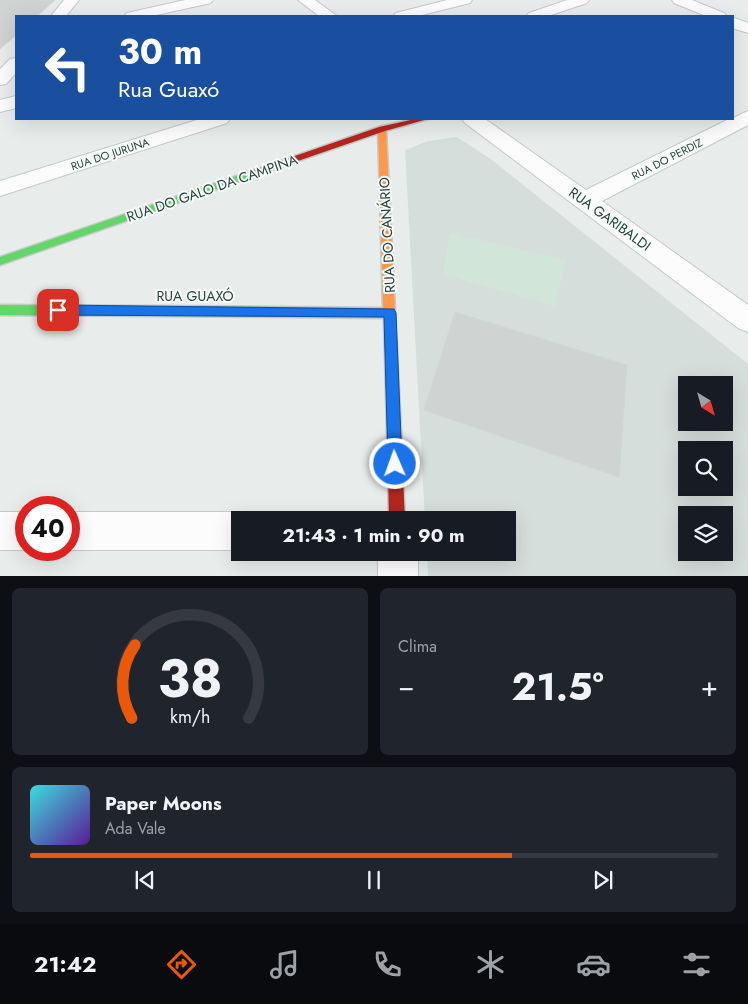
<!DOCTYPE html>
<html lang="pt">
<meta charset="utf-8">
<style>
:root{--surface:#171b24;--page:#20242c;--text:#f1f3f6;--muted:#9ea1a6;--line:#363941;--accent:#ea580c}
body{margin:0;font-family:Jost,sans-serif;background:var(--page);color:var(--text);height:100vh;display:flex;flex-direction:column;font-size:19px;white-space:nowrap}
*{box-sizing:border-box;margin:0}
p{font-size:16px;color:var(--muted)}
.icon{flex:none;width:28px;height:28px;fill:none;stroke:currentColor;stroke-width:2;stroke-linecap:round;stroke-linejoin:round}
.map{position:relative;height:576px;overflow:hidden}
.drawer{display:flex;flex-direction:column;gap:12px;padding:12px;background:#0d0f14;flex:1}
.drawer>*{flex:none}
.top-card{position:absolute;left:15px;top:15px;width:719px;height:105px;border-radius:0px;box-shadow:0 5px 20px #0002;background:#1a4fa0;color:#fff;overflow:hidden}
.needle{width:32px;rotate:143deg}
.tools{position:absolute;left:678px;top:376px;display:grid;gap:10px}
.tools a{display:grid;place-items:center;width:55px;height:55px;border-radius:0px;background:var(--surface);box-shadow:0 5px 20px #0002;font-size:25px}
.speed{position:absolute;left:15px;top:496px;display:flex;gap:10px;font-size:25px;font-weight:700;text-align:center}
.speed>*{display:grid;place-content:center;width:65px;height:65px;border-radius:50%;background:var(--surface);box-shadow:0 5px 20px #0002;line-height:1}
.speed .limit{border:8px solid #d22;background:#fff;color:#111}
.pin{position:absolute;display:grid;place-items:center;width:42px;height:42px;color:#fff;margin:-21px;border-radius:10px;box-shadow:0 2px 8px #0006}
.me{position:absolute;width:55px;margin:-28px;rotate:358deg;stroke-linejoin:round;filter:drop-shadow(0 0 4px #0008)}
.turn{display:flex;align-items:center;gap:18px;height:105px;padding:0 20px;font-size:22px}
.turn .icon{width:65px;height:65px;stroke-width:2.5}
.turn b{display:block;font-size:35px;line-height:42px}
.big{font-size:38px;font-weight:700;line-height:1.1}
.drawer .tile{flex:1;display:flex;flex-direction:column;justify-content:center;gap:8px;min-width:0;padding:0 18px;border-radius:8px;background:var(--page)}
.drawer .dial{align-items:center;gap:0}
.dial svg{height:130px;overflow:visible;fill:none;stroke:var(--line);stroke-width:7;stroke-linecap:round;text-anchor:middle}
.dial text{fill:var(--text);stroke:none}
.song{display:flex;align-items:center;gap:15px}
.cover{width:60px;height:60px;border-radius:8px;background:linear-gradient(135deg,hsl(180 70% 55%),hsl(270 70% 35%))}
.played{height:5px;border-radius:2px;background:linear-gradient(90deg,var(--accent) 70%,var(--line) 70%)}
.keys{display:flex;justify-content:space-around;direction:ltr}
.heat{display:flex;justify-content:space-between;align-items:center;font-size:28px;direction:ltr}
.drawer .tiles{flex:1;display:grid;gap:12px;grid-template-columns:1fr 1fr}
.tile:last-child{grid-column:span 2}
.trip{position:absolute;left:231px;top:511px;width:285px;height:50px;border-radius:0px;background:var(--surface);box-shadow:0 5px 20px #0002;font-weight:700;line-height:50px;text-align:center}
.menu{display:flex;height:80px;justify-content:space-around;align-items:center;background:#090b0e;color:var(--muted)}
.menu .icon{width:35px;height:35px}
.menu .active{color:var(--accent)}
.menu b{font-size:22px;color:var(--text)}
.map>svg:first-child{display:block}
.built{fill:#d6dedb;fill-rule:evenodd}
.green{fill:#d1e6d8}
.building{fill:#cfd4d2;stroke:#d1d6d4}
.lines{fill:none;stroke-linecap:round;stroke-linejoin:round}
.street-casing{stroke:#c5cac8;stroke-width:2}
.fast-casing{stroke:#c3cbc8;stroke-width:3}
.slow-casing{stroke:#c3cbc8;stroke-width:3}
.jam-casing{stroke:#c3cbc8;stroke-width:3}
.street{fill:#fcfcfc;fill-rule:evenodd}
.fast{fill:#63d668;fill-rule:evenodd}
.slow{fill:#ff974d;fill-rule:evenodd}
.jam{fill:#b3261e;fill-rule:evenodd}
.route{fill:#1a73e8;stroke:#114b97}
.labels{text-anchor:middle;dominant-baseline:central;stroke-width:4;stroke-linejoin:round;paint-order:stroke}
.far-street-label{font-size:11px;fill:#24423a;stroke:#f7fbf9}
.street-label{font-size:14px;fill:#24423a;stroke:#f7fbf9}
</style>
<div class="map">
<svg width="748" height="577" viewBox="0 0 748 577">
<rect width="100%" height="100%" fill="#e8edeb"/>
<path class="built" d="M 457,137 L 492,160 L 748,364 L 748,576 L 428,576 L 427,553 L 508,552 L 508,520 L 425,520 L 405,150 L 428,141 ZM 686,385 L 724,385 L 724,422 L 686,422 ZM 686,450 L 724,450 L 724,488 L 686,488 ZM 686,515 L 724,515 L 724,552 L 686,552 Z"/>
<path class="green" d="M 450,233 L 566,260 L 555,306 L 443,274 Z"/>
<path class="building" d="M 0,0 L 55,0 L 37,16 L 16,16 L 16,35 L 0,49 Z
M 455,312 L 627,365 L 619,477 L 424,410 Z"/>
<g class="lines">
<g class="street-casing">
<path id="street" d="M 64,0 L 79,0 L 66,16 L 51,16 Z
M 185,0 L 213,0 L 211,3 L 152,16 L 124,16 L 127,13 Z
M 298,0 L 315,0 L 337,16 L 319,16 Z
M 447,0 L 472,0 L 470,3 L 418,16 L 393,16 L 396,13 Z
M 567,0 L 589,0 L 587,3 L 548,16 L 526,16 L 529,13 Z
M 672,0 L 692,0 L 724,13 L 727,16 L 706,16 L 674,3 Z
M 732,17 L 748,23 L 748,33 L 732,28 Z
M 16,58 L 16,73 L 6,84 L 0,85 L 0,69 L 10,59 Z
M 16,96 L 16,108 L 0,112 L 0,100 Z
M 748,111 L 748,125 L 602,201 L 748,305 L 748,332 L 738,328 L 465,123 L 462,119 L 485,119 L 586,190 L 729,119 C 734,119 742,113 748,111 Z
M 200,119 L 230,119 L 227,123 L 0,196 L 0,181 Z
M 0,512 L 26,512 L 26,550 L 0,550 Z
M 69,512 L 240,512 L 254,517 L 255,520 L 240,520 L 240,550 L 69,550 Z
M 378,552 L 418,552 L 418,577 L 378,577 Z"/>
</g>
<g class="fast-casing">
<path id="fast" d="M 257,169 L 260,170 L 260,174 L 0,265 L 0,257 Z
M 0,305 L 283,307 L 287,309 L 289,312 L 287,315 L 283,317 L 0,315 Z"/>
</g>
<g class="slow-casing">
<path id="slow" d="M 382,126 L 386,129 L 401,432 L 399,437 L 394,439 L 389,437 L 387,432 L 384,318 L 283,317 L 279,315 L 277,312 L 279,309 L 283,307 L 383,308 L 378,129 Z"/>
</g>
<g class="jam-casing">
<path id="jam" d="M 415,119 L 428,119 L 385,131 L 260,174 L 254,174 L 252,172 L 254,170 L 379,127 Z
M 394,425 L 399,427 L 401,432 L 405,520 L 389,520 L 387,432 L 389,427 Z"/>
</g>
<use href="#street" class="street"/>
<use href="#fast" class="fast"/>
<use href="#slow" class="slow"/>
<use href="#jam" class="jam"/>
</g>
<path class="route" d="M 58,305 L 394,309 L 396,313 L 402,464 L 400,469 L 395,471 L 390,469 L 388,464 L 384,317 L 58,315 L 54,313 L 53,310 L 54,307 Z"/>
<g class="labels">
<g class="far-street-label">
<text transform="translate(110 154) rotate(-18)">RUA DO JURUNA</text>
<text transform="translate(667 159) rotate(-27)">RUA DO PERDIZ</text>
</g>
<g class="street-label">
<text transform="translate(212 188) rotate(-19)">RUA DO GALO DA CAMPINA</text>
<text transform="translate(610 219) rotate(36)">RUA GARIBALDI</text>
<text transform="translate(387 235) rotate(-93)">RUA DO CANÁRIO</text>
<text x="195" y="296">RUA GUAXÓ</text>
</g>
</g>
</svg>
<div class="tools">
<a><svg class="needle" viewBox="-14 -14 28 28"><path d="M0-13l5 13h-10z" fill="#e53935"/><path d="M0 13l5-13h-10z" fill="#9ea1a6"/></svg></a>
<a><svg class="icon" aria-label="search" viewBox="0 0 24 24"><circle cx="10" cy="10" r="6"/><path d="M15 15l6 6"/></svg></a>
<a><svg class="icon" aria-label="layers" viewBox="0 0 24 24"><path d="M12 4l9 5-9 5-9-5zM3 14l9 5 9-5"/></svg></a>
</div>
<div class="speed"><div class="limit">40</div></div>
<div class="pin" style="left:58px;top:310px;background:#d93025"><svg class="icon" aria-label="arrive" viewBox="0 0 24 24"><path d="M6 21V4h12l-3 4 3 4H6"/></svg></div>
<svg class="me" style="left:395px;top:464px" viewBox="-20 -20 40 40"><circle r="17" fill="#1a73e8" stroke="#fff" stroke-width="3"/><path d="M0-11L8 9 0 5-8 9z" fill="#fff"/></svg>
<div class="trip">21:43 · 1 min · 90 m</div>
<div class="top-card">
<div class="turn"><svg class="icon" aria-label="left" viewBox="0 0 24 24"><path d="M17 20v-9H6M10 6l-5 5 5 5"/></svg><div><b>30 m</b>Rua Guaxó</div></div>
</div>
</div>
<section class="drawer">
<div class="tiles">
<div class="tile dial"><svg viewBox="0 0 100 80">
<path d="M14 69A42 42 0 1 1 86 69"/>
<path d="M14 69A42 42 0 0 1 16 24" stroke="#ea580c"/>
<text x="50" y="56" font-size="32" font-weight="700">38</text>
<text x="50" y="72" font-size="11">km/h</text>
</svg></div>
<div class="tile"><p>Clima</p>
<div class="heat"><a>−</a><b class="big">21.5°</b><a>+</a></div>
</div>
<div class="tile">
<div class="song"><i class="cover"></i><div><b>Paper Moons</b><p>Ada Vale</p></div></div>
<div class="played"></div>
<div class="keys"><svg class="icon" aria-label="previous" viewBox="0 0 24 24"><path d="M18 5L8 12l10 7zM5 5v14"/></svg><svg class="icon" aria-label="pause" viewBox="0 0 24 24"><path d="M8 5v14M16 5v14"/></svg><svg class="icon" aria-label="next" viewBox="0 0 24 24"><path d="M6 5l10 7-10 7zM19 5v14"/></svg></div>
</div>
</div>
</section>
<nav class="menu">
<b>21:42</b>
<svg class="icon active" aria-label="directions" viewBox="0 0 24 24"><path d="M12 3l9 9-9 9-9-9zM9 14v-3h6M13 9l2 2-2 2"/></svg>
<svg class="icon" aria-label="music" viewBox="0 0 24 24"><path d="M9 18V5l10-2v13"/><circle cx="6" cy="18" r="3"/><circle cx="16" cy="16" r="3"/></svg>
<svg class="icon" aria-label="phone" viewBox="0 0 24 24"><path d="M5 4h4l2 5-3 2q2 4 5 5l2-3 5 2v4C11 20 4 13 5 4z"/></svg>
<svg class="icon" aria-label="climate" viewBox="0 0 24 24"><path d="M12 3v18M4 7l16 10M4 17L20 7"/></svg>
<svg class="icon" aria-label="car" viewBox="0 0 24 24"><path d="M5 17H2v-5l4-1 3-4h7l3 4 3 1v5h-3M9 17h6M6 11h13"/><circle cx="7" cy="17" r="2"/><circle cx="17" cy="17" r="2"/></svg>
<svg class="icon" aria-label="filters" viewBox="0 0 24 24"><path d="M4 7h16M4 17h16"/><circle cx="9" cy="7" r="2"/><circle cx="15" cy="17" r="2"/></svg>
</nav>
